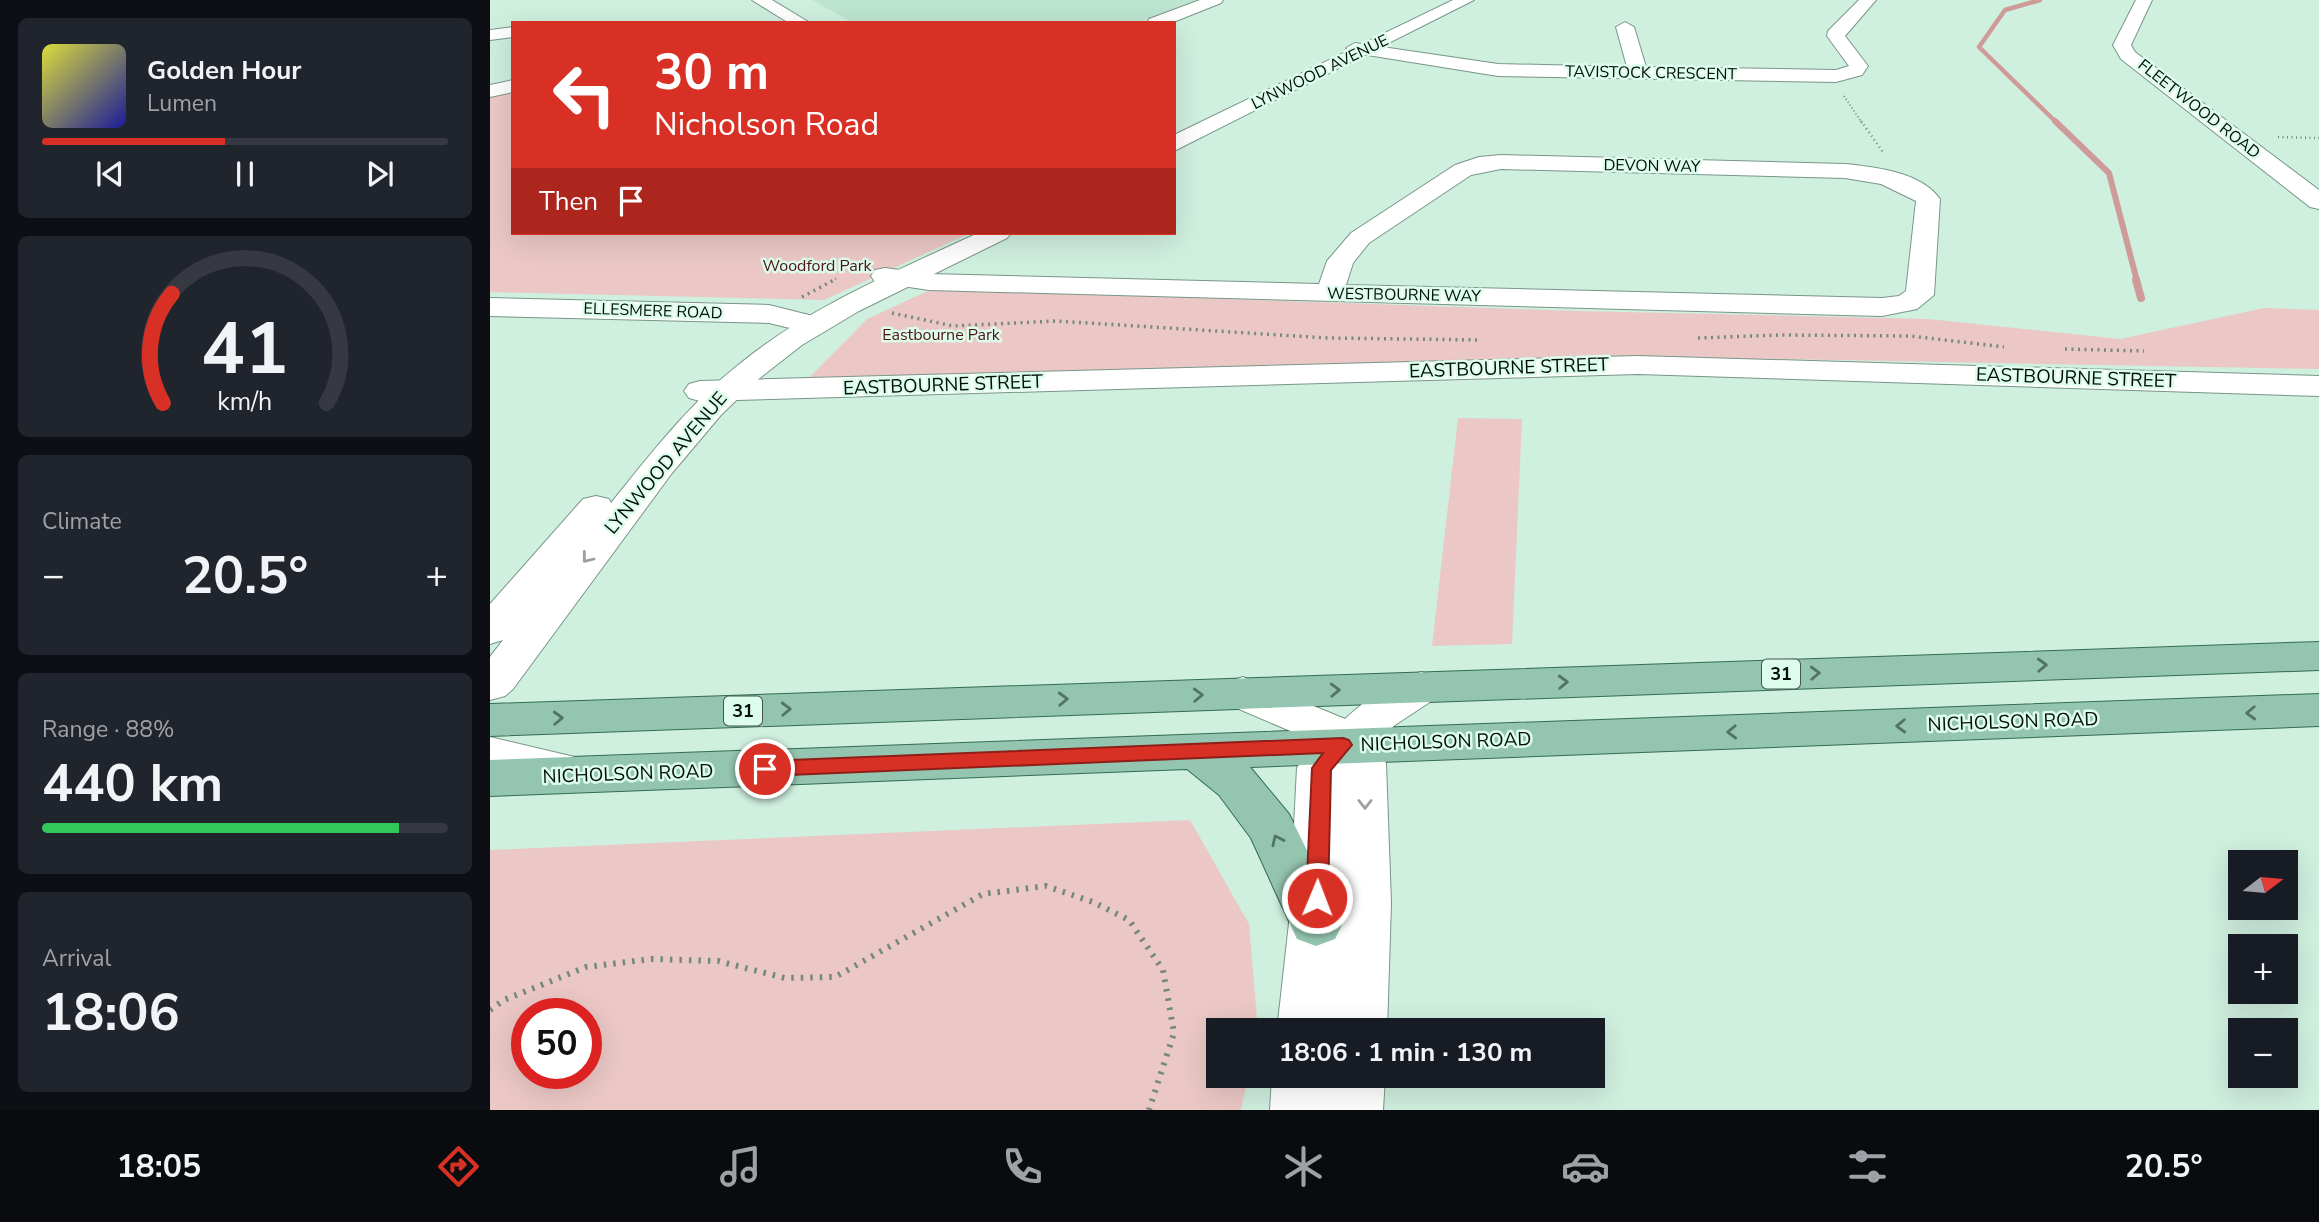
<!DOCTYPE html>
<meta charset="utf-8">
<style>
:root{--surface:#171b24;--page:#20242c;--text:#f1f3f6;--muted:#9ea1a6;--line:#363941;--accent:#d93025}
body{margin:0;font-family:"Nunito Sans",sans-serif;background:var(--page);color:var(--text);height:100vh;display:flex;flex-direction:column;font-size:26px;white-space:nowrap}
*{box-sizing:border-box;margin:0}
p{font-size:23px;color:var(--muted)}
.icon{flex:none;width:38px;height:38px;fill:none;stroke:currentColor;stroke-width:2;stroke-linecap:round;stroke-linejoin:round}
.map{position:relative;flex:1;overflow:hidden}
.side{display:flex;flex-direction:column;gap:18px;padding:18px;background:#0d0f14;width:490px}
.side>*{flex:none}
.top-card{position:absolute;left:21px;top:21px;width:665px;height:214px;border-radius:0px;box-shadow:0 7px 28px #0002;background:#d93025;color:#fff;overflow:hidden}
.needle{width:46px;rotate:74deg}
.controls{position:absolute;left:1738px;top:850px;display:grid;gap:14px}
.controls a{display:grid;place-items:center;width:70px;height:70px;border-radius:0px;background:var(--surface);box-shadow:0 7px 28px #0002;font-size:35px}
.speed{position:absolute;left:21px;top:998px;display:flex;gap:14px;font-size:35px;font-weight:700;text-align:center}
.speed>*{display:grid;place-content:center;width:91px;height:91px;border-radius:50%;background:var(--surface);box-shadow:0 7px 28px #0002;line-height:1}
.speed .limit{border:10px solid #d22;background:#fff;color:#111}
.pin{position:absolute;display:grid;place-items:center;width:60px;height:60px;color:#fff;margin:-30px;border:4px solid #fff;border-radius:50%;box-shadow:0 2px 7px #0007}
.me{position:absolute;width:77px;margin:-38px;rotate:1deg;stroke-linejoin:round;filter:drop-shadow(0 0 5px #0008)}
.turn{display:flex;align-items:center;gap:24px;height:147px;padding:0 28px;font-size:32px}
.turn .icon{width:91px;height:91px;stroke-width:2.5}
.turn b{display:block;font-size:49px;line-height:60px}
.then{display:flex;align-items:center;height:66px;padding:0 28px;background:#0003;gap:14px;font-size:26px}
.big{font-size:52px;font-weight:700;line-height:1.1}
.side .widget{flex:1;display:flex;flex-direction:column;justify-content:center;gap:10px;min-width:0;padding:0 24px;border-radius:10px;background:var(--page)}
.side .dial{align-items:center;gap:0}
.dial svg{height:182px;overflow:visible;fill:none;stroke:var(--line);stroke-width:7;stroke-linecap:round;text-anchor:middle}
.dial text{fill:var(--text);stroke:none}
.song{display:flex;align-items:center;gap:21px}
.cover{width:84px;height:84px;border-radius:10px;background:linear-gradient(135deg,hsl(60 70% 55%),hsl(240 70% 35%))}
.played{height:7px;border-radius:4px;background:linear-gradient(90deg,var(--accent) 45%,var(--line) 45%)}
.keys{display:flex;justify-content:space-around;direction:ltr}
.heat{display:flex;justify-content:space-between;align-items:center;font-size:38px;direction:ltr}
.charge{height:10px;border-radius:5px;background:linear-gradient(90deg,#34c759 88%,var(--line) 0)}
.trip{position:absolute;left:716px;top:1018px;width:399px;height:70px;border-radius:0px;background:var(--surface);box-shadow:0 7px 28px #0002;font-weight:700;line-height:70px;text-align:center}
.dock{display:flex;height:112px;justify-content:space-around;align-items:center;background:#090b0e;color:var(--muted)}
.dock .icon{width:49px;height:49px}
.dock .selected{color:var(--accent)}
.dock b{font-size:32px;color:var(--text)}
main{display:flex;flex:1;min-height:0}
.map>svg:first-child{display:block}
.built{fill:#bde5d1}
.green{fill:#ebc8c6;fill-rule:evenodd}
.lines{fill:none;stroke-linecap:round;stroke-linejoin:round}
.stream-far2{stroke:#cf9b99;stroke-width:4.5}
.stream-far1{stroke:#cf9b99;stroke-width:6}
.stream{stroke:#cf9b99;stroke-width:8}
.minor-casing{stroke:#799688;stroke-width:2}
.tertiary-casing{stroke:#799688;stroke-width:2}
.secondary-casing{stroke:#799688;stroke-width:2}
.primary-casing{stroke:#336c53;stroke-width:2}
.path-far3{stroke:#73897e;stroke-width:2;stroke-dasharray:1 2.5;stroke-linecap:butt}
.path-far2{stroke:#73897e;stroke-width:2.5;stroke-dasharray:1 3.5;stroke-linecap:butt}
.path-far1{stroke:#73897e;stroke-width:3.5;stroke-dasharray:2 4.5;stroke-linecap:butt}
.path{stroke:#73897e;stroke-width:6;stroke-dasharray:2.5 7;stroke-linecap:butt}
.minor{fill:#fff;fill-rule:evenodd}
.tertiary{fill:#fff;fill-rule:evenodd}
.secondary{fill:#fff;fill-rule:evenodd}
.primary{fill:#94c5b0;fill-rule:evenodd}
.oneway{stroke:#9b9f9d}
.oneway2{stroke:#537365}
.route{fill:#d93025;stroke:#8d1f18;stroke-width:2}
.labels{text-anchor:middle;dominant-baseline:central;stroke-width:5;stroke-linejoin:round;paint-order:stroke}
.far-street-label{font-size:16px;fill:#040e09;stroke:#dcfcec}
.far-park-label{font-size:16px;fill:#511217;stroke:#dcfcec}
.shield{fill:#dcfcec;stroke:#45554d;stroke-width:2}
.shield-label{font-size:18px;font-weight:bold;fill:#040e09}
.street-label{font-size:19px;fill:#040e09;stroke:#dcfcec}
</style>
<main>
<section class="side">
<div class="widget">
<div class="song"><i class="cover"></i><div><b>Golden Hour</b><p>Lumen</p></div></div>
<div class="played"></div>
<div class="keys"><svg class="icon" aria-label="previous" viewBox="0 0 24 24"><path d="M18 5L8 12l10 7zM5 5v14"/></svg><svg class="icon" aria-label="pause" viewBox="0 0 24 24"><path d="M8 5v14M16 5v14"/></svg><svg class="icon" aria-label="next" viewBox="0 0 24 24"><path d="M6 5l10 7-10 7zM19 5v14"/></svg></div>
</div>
<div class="widget dial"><svg viewBox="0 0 100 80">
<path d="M14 69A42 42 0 1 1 86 69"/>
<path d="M14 69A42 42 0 0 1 18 21" stroke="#d93025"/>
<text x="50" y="56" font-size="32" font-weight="700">41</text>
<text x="50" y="72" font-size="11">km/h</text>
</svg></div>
<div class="widget"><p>Climate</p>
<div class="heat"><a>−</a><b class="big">20.5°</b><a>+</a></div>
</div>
<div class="widget"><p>Range · 88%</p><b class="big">440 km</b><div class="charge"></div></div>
<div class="widget"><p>Arrival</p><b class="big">18:06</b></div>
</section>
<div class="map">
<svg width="1829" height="1110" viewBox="0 0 1829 1110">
<rect width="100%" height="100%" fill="#cfefdf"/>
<path class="built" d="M 322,0 L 709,0 L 646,23 L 364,23 Z"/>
<path class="green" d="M 23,92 L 23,233 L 480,233 L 334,300 L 0,292 L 0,97 Z
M 442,289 L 1089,311 L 1438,319 L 1630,339 L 1774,308 L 1829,310 L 1829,369 L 1290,359 L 1043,360 L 313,384 L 377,319 Z
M 968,418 L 1032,419 L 1022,644 L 942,646 Z
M 700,820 L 759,924 L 768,1031 L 728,1031 L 728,1076 L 758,1076 L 751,1110 L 0,1110 L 0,850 ZM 37,1013 L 96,1013 L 96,1073 L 37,1073 Z"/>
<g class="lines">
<path class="stream-far2" d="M 1550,0 L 1515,10 L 1489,47 L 1567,123"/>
<path class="stream-far1" d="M 1565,121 L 1619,173 L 1647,281"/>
<path class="stream" d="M 1646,280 L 1651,298"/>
<g class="minor-casing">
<path id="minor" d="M 710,0 L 733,0 L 731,3 L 681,23 L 657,23 L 659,19 Z
M 1369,0 L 1386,0 L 1355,36 L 1378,66 L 1372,75 L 1346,82 L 1008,76 L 865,53 L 856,48 L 865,43 L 1008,64 L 1137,67 L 1126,27 L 1135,22 L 1144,27 L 1156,67 L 1346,70 L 1359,66 L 1337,36 L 1338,31 Z
M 23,27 L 23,37 L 0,40 L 0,30 Z
M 23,80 L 23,92 L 0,97 L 0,85 Z
M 1011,155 L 1355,164 C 1385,167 1431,172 1450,199 L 1444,295 L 1427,309 L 1392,316 L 439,290 L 385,282 L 381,276 L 385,270 L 395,268 L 439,274 L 829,284 L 837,261 L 861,233 L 965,165 L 989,157 ZM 1011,169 L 1355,178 L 1391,184 L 1426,201 L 1416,291 L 1409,296 L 1392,298 L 856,285 L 863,263 L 879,243 L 981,175 Z
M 0,298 L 279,305 L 335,319 L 340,325 L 335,331 L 325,334 L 279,323 L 0,316 Z
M 1148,356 L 1829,376 L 1829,396 L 1148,374 L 210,401 L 199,398 L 194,391 L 199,384 L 210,381 Z"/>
</g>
<g class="tertiary-casing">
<path id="tertiary" d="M 262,0 L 282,0 L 320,23 L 299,23 Z
M 963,0 L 984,0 L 684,151 L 684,135 Z
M 1646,0 L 1662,0 L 1641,45 L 1645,52 L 1829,190 L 1829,209 L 1820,207 L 1631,59 L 1623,45 Z
M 488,233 L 521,233 L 517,238 L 369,311 L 312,345 L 266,381 L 231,415 L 182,473 L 23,689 L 15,696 L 0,700 L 0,657 L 13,640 L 0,644 L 0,604 L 93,499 L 106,496 L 119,499 L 121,503 C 160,455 198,405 247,366 C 318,307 405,272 488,233 Z
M 0,737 L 89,758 L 96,771 L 89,784 L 72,789 L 0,771 Z"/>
</g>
<g class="secondary-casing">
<path id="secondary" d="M 931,672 L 946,676 L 953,687 L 946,698 L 905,725 L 884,745 L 896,763 L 901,903 L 897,1031 L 787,1031 L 799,923 L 807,768 L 814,755 L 826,745 L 819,739 L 737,704 L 731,693 L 737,682 L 753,677 L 855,719 C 877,699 902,680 931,672 Z
M 782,1076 L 895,1076 L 893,1110 L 780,1110 Z"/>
</g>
<g class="primary-casing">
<path id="primary" d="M 1829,642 L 1829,670 L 0,736 L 0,704 Z
M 1829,694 L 1829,726 L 760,767 L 799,814 L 853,923 L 845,939 L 826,946 L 807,939 L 761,838 L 729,795 L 697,769 L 0,796 L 0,760 Z"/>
</g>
<path class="path-far3" d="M 1354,96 L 1372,123"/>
<path class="path-far2" d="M 1371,121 L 1393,152
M 1788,137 L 1829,138
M 341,281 L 347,278"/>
<path class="path-far1" d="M 312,297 L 344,280
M 402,313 L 463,326 L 566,321 L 838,338 L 990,340
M 1208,338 L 1290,335 L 1420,336 L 1514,347
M 1575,349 L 1654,351"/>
<path class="path" d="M 0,1010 L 14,1000 L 96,967 L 161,959 L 228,961 L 295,978 L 345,977 L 493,894 L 556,886 L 603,902 L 639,920 L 673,970 L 684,1033 L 659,1110"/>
<use href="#minor" class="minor"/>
<use href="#tertiary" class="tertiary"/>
<use href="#secondary" class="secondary"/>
<use href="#primary" class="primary"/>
</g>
<defs><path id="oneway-chevron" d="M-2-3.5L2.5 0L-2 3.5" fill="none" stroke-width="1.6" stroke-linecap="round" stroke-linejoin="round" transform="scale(1.75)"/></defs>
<g class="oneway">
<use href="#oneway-chevron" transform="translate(97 558) rotate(128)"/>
<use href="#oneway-chevron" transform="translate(875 804) rotate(90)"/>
</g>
<g class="oneway2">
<use href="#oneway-chevron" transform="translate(1552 665) rotate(-2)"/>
<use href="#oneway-chevron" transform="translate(1325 673) rotate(-2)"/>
<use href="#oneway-chevron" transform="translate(1073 682) rotate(-2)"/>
<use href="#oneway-chevron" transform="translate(845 690) rotate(-2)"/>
<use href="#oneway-chevron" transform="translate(708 695) rotate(-2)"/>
<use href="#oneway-chevron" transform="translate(573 699) rotate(-2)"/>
<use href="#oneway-chevron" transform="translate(296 709) rotate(-2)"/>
<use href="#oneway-chevron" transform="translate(1761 713) rotate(178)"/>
<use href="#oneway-chevron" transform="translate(68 718) rotate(-2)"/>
<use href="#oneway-chevron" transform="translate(1411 726) rotate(178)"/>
<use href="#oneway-chevron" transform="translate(1242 732) rotate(178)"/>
<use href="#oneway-chevron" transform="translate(787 840) rotate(-115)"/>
</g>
<path class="route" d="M 853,738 L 859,740 L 862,745 L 841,770 L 838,898 L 835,904 L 827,907 L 819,904 L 816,898 L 822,768 L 833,753 L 275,776 L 268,774 L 265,769 L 268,763 L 275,761 Z"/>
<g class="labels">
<g class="far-street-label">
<text transform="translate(830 72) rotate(-26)">LYNWOOD AVENUE</text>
<text transform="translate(1161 73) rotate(1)">TAVISTOCK CRESCENT</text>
<text transform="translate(1709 109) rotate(38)">FLEETWOOD ROAD</text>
<text transform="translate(1162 166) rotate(1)">DEVON WAY</text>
<text transform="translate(914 295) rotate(1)">WESTBOURNE WAY</text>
<text transform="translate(163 311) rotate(2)">ELLESMERE ROAD</text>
</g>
<g class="far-park-label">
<text x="327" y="266">Woodford Park</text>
<text x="451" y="335">Eastbourne Park</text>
</g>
<g class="shield">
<rect x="1272" y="659.5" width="38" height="29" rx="5"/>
<rect x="234" y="696.5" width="38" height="29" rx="5"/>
</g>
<g class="shield-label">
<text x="1291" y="674">31</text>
<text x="253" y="711">31</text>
</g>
<g class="street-label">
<text transform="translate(1019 368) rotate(-2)">EASTBOURNE STREET</text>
<text transform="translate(1586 378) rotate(2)">EASTBOURNE STREET</text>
<text transform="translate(453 385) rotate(-2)">EASTBOURNE STREET</text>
<text transform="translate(176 463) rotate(-50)">LYNWOOD AVENUE</text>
<text transform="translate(1523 722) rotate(-2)">NICHOLSON ROAD</text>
<text transform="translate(956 742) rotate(-2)">NICHOLSON ROAD</text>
<text transform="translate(138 774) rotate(-2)">NICHOLSON ROAD</text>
</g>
</g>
</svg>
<div class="controls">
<a><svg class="needle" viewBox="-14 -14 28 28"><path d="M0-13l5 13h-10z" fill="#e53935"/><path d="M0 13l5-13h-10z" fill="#9ea1a6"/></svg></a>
<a>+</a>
<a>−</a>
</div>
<div class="speed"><div class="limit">50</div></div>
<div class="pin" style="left:275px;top:769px;background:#d93025"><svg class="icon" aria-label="arrive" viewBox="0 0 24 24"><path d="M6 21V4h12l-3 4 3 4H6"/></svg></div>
<svg class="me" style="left:827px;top:898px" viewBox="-20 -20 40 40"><circle r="17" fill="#d93025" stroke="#fff" stroke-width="3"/><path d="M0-11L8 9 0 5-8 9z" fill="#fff"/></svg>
<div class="trip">18:06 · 1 min · 130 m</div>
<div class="top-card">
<div class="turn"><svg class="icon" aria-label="left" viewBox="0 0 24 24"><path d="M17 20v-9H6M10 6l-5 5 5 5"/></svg><div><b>30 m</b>Nicholson Road</div></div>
<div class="then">Then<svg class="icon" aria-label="arrive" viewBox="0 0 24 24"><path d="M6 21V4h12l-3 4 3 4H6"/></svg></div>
</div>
</div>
</main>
<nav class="dock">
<b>18:05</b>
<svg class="icon selected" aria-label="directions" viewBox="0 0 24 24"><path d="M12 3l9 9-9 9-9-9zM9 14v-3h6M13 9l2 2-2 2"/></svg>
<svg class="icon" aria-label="music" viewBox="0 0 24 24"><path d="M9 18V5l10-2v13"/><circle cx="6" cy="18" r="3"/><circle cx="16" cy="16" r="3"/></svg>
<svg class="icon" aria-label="phone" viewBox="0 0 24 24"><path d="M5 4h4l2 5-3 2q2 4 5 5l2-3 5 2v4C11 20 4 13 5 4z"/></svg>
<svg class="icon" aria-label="climate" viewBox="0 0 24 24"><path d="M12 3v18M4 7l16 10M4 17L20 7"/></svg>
<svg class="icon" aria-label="car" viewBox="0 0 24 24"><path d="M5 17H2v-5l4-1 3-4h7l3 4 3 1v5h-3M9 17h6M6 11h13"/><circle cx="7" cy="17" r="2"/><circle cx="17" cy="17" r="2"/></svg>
<svg class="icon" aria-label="filters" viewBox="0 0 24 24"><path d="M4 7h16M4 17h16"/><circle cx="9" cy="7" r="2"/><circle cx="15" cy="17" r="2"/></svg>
<b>20.5°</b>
</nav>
